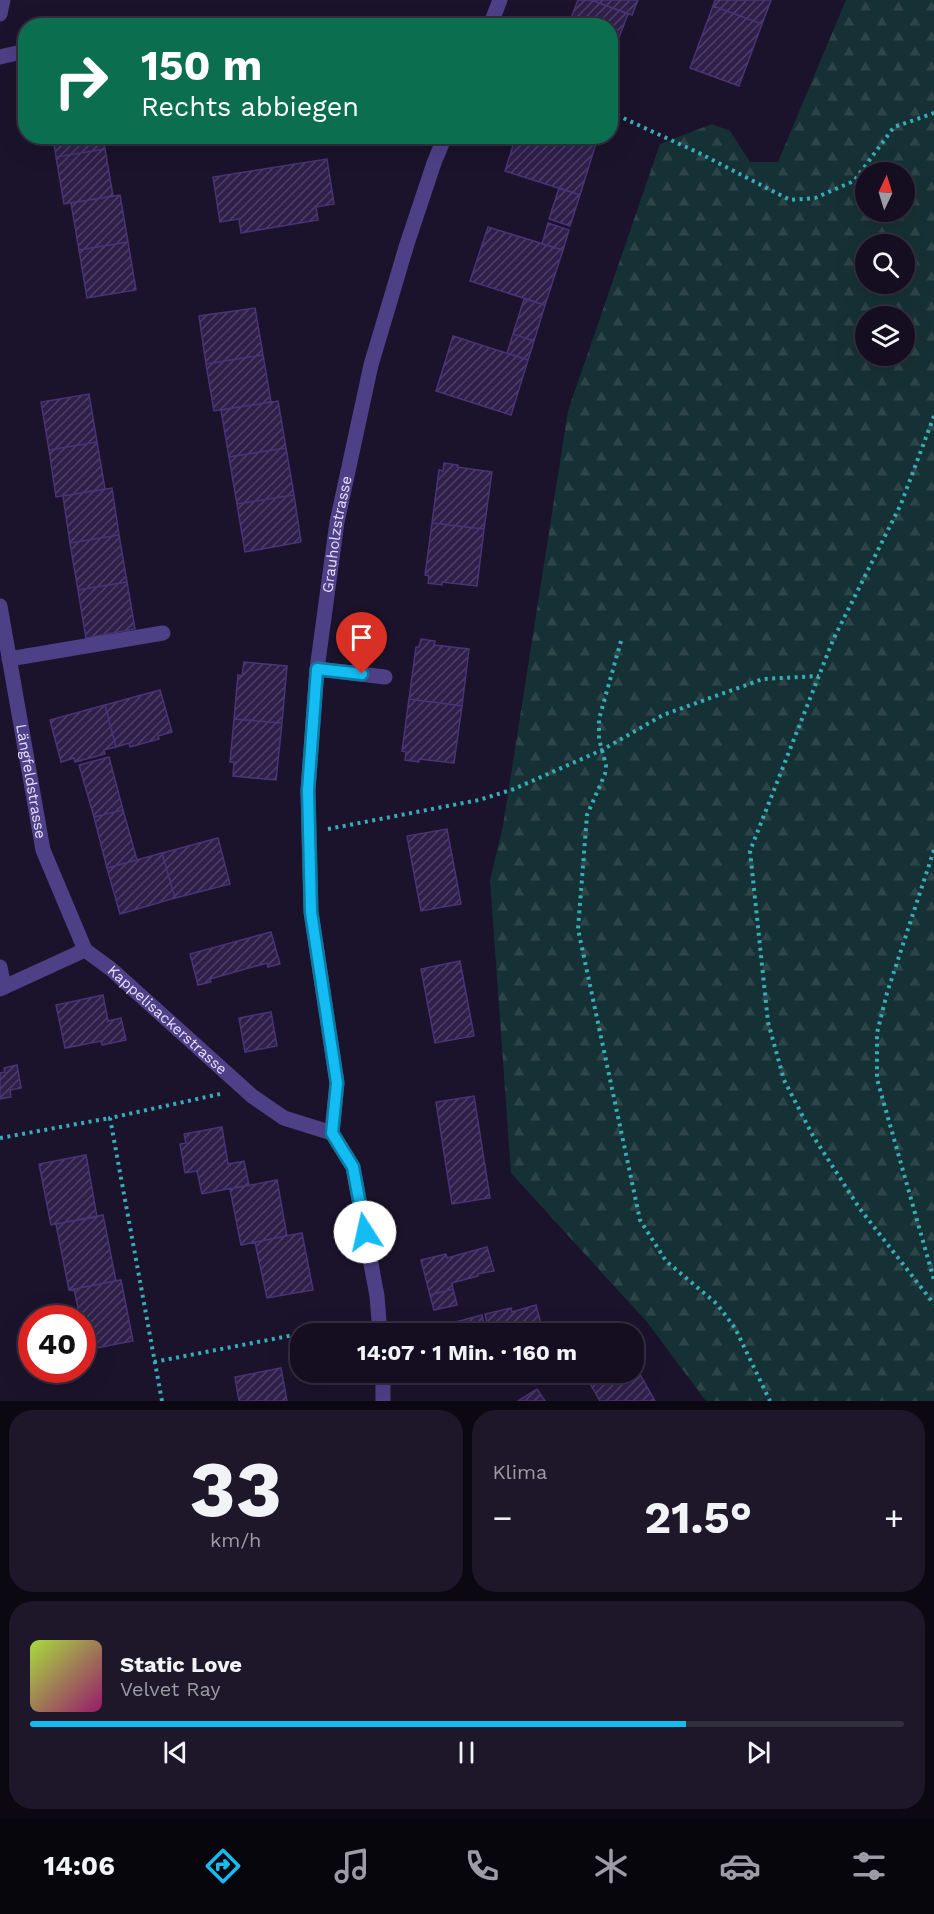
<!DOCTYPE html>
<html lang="de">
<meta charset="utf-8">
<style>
:root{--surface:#140e20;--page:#1d1729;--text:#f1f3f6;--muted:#9d9ca5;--line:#332e3e;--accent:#14bcf4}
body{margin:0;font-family:"Work Sans",sans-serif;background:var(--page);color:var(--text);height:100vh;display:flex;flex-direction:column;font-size:22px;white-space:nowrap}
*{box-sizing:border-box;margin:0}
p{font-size:20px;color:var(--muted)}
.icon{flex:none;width:33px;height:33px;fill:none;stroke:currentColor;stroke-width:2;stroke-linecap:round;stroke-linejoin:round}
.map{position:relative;height:1401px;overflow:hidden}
.side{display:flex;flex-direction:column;gap:9px;padding:9px;background:#0b0812;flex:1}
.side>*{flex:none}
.top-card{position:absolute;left:18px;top:18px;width:600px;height:126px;border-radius:24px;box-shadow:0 6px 24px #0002,0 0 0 2px var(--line);background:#0b6e4f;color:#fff;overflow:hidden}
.needle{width:39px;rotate:4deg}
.fabs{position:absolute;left:855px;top:162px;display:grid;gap:12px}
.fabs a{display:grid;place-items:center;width:60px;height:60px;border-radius:50%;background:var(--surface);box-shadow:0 6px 24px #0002,0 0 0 2px var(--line);font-size:30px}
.speed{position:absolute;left:18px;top:1305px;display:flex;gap:12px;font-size:30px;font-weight:700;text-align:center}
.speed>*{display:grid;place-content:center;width:78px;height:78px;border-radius:50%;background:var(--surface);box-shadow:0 6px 24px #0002,0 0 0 2px var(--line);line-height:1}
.speed .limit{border:9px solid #d22;background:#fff;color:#111}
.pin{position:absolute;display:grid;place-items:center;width:51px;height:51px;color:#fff;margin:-62px -26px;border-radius:50% 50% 50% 0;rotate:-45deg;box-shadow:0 0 6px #0007}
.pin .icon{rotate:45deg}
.me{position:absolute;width:66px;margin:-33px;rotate:350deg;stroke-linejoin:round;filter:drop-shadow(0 0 4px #0008)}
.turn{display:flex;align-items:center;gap:21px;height:126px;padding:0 24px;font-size:27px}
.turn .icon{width:78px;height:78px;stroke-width:2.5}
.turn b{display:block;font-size:42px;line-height:51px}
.big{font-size:45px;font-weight:700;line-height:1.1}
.side .tile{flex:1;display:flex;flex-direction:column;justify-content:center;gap:9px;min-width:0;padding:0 21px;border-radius:24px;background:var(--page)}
.side .dial{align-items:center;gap:0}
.dial b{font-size:78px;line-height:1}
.song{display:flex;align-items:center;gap:18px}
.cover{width:72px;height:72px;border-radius:9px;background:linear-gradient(135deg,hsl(80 70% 55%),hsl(320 70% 35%))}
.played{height:6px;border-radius:3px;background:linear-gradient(90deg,var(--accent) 75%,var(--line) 75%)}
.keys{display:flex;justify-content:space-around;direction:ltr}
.heat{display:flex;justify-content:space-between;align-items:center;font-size:33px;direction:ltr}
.side .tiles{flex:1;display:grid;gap:9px;grid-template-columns:1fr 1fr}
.tile:last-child{grid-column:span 2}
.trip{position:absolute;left:290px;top:1323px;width:354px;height:60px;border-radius:24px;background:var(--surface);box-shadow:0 6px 24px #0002,0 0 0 2px var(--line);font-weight:700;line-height:60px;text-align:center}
.menu{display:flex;height:96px;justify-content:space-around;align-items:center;background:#08060d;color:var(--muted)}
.menu .icon{width:42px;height:42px}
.menu .selected{color:var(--accent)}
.menu b{font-size:27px;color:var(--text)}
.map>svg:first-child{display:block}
.forest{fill:url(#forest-firs);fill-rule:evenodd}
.building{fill:url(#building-hatch);stroke:#4a3376;stroke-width:1.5}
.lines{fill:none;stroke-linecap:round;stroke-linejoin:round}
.path{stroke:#37adb8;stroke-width:4;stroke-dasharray:3 4.5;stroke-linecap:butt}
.minor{stroke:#4e4087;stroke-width:15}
.route-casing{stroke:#0d7a9f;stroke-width:15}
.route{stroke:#14bcf4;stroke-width:10}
.labels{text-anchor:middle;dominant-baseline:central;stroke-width:6;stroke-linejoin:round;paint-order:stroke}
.street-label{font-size:15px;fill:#e7defd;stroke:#1b132b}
</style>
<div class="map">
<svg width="934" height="1401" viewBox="0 0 934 1401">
<defs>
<pattern id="forest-firs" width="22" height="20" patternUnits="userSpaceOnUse" patternTransform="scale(1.5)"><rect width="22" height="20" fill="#163135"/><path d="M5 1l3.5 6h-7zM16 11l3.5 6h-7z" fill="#2d4549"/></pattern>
<pattern id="building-hatch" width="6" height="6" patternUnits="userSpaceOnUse" patternTransform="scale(1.5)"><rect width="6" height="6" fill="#2f204b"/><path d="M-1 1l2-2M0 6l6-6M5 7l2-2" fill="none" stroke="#4d4066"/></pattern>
</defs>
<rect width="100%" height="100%" fill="#1b132b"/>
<path class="forest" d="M 846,0 L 934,0 L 934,1401 L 706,1401 L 647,1322 L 511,1173 L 490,880 L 503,826 L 568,411 L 660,144 L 712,124 L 730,131 L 750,162 L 778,162 ZM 866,172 L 904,172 L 904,212 L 866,212 ZM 866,244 L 904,244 L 904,284 L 866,284 ZM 866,316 L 904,316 L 904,356 L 866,356 Z"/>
<path class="building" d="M 578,0 L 591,0 L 628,14 L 610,61 L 610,26 L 568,26 Z
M 591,0 L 638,0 L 632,15 Z
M 715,0 L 771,0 L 762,24 L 713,6 Z
M 713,6 L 762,24 L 739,86 L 690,68 Z
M 53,136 L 103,136 L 105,149 L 56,157 Z
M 516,136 L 586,136 L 597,140 L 580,195 L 505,171 Z
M 105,149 L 113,196 L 64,204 L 56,157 Z
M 327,159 L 334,204 L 316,207 L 318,220 L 241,233 L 239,219 L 220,222 L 213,177 Z
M 559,188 L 580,195 L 570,226 L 549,219 Z
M 120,195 L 128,242 L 79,250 L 71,203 Z
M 548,223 L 569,230 L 563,250 L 542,244 Z
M 488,227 L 563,250 L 545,305 L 470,281 Z
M 128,242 L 136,290 L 87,298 L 79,250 Z
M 524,299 L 545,305 L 534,341 L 513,334 Z
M 255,308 L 263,355 L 206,364 L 199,316 Z
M 513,334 L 534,341 L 528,360 L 507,353 Z
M 453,336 L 528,360 L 511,415 L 436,391 Z
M 263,355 L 271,402 L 214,411 L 206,364 Z
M 89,394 L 97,442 L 49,450 L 41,402 Z
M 278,401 L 286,448 L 229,457 L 221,410 Z
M 97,442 L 105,489 L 56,497 L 49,450 Z
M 286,448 L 294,495 L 237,504 L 229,457 Z
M 444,463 L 458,465 L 457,467 L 492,472 L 484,529 L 432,523 L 439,470 L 443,471 Z
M 112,488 L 119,535 L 70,543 L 63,496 Z
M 294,495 L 301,542 L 245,552 L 237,504 Z
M 432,523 L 484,529 L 477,586 L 442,582 L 442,585 L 428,583 L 429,576 L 425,575 Z
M 119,535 L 127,582 L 78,590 L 70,543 Z
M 127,582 L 135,629 L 86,638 L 78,590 Z
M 421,639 L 435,641 L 434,645 L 469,649 L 462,706 L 409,699 L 416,647 L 419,647 Z
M 244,662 L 287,666 L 282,723 L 234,719 L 238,675 L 242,676 Z
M 160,690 L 172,732 L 158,736 L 159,739 L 130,747 L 129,743 L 116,747 L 105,705 Z
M 409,699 L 462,706 L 454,763 L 419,759 L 419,762 L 405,760 L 406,752 L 402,751 Z
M 105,705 L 116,747 L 104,750 L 105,754 L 75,762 L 74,758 L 61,762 L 50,720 Z
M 234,719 L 282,723 L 276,780 L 233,776 L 234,762 L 230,762 Z
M 109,757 L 123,810 L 94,817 L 79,765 Z
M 123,810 L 137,860 L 107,868 L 94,817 Z
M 447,829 L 461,904 L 421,911 L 407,836 Z
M 218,838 L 230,884 L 175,898 L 162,853 Z
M 162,853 L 175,898 L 120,914 L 107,868 Z
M 271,932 L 280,964 L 268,967 L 267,963 L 210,979 L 211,982 L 198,985 L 190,954 Z
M 460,961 L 474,1036 L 435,1043 L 421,969 Z
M 103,995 L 108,1021 L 121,1018 L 126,1040 L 102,1045 L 101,1041 L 65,1048 L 56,1005 Z
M 271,1012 L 277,1046 L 245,1052 L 239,1018 Z
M 17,1065 L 21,1088 L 10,1090 L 11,1097 L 0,1099 L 0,1073 L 5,1072 L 4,1068 Z
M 474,1096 L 490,1198 L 452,1204 L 436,1102 Z
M 222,1127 L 228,1164 L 244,1161 L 249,1185 L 202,1194 L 197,1171 L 185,1173 L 180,1144 L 186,1143 L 184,1134 Z
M 86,1155 L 97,1217 L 51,1225 L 39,1164 Z
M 277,1180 L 287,1236 L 241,1245 L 230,1189 Z
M 103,1215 L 116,1281 L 69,1290 L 56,1224 Z
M 302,1233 L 313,1290 L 267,1298 L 255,1242 Z
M 487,1247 L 494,1271 L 478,1274 L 478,1276 L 452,1283 L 453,1289 L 430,1295 L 421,1260 L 446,1254 L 447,1258 Z
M 121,1280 L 133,1341 L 86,1350 L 82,1332 L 82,1318 L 80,1318 L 74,1289 Z
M 453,1289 L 457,1305 L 434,1310 L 430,1295 Z
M 536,1305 L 543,1331 L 534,1334 L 490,1334 L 485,1314 L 511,1308 L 512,1312 Z
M 482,1315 L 487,1334 L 430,1334 L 429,1329 Z
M 633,1362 L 655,1401 L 600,1401 L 589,1382 L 605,1372 L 633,1372 Z
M 281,1368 L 287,1401 L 239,1401 L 235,1377 Z
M 537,1389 L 545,1401 L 518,1401 Z"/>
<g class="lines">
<path class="path" d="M 610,112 L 699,153 L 790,200 L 815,198 L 854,181 L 894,127 L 934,113
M 934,416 L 901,504 L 833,640 L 750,851 L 768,1022 L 784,1080 L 813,1136 L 860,1209 L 934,1304
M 621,641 L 599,719 L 599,739 L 606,765 L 605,774 L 587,815 L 578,929 L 640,1220 L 666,1261 L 717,1304 L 735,1328 L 770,1401
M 328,829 L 479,800 L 514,789 L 602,750 L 663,715 L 763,679 L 819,676
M 934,850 L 887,993 L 877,1033 L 877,1079 L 934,1280
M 0,1138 L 110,1118
M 154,1362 L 299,1334
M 162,1401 L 110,1118 L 220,1094"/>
<g class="minor">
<path d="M 0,14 L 3,0"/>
<path d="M 490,26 L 500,0"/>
<path d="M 0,57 L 26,51"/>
<path id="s1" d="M 0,606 L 43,850 L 85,950"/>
<path d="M 9,659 L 163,633"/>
<path d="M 317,669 L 385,677"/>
<path id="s2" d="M 85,950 L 111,969 L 252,1096 L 284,1118 L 332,1133"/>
<path d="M 0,967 L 4,987"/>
<path d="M 0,989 L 85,950"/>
<path id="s3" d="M 380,1334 L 377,1296 L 353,1167 L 332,1133 L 337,1083 L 311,912 L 308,790 L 317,669 L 337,522 L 371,365 L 407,244 L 434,163 L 445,136"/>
<path d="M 383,1372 L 383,1401"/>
</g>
</g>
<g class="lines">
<g class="route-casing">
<path id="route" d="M 362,674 L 317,669 L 308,790 L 311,912 L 337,1083 L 332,1133 L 353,1167 L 365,1232"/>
</g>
<use href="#route" class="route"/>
</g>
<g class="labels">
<g class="street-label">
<text stroke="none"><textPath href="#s3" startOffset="812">Grauholzstrasse</textPath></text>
<text stroke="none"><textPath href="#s1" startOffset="178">Längfeldstrasse</textPath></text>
<text stroke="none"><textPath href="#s2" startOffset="108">Kappelisackerstrasse</textPath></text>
</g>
</g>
</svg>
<div class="fabs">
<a><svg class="needle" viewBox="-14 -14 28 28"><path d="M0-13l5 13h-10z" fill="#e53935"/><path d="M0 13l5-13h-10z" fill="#9d9ca5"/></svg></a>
<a><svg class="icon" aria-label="search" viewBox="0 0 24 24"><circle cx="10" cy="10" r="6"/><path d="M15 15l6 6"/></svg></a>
<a><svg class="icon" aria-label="layers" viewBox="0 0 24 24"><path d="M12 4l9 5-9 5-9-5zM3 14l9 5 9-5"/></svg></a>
</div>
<div class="speed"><div class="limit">40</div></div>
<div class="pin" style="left:362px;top:674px;background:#d93025"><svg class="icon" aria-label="arrive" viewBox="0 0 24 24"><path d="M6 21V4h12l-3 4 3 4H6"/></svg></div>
<svg class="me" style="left:365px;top:1232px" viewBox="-20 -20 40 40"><circle r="19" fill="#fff"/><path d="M0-13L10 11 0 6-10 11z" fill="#14bcf4"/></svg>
<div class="trip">14:07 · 1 Min. · 160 m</div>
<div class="top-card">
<div class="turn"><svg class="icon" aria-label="right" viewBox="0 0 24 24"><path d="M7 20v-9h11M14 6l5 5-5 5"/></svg><div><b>150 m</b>Rechts abbiegen</div></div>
</div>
</div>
<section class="side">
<div class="tiles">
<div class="tile dial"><b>33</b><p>km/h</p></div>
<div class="tile"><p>Klima</p>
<div class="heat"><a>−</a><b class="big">21.5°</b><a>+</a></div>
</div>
<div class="tile">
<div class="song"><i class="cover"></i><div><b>Static Love</b><p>Velvet Ray</p></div></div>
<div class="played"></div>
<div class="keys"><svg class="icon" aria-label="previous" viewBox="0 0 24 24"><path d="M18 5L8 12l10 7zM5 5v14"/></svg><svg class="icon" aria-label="pause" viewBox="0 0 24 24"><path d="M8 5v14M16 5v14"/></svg><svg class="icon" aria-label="next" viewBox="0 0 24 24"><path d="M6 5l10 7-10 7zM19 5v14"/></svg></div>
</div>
</div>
</section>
<nav class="menu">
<b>14:06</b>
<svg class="icon selected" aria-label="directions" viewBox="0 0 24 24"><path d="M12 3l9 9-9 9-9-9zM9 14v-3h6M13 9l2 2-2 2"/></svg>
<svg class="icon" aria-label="music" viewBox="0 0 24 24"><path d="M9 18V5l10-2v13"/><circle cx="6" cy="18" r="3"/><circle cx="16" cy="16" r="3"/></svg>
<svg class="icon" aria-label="phone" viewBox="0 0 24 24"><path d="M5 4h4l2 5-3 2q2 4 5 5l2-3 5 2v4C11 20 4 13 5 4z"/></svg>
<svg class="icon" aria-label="climate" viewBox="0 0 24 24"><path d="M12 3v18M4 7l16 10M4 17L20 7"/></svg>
<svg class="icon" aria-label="car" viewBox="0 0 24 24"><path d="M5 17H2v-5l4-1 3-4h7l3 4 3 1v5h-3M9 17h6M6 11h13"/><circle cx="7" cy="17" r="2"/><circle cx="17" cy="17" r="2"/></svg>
<svg class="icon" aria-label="filters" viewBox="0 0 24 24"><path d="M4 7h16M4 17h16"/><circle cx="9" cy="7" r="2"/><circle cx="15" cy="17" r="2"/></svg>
</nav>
